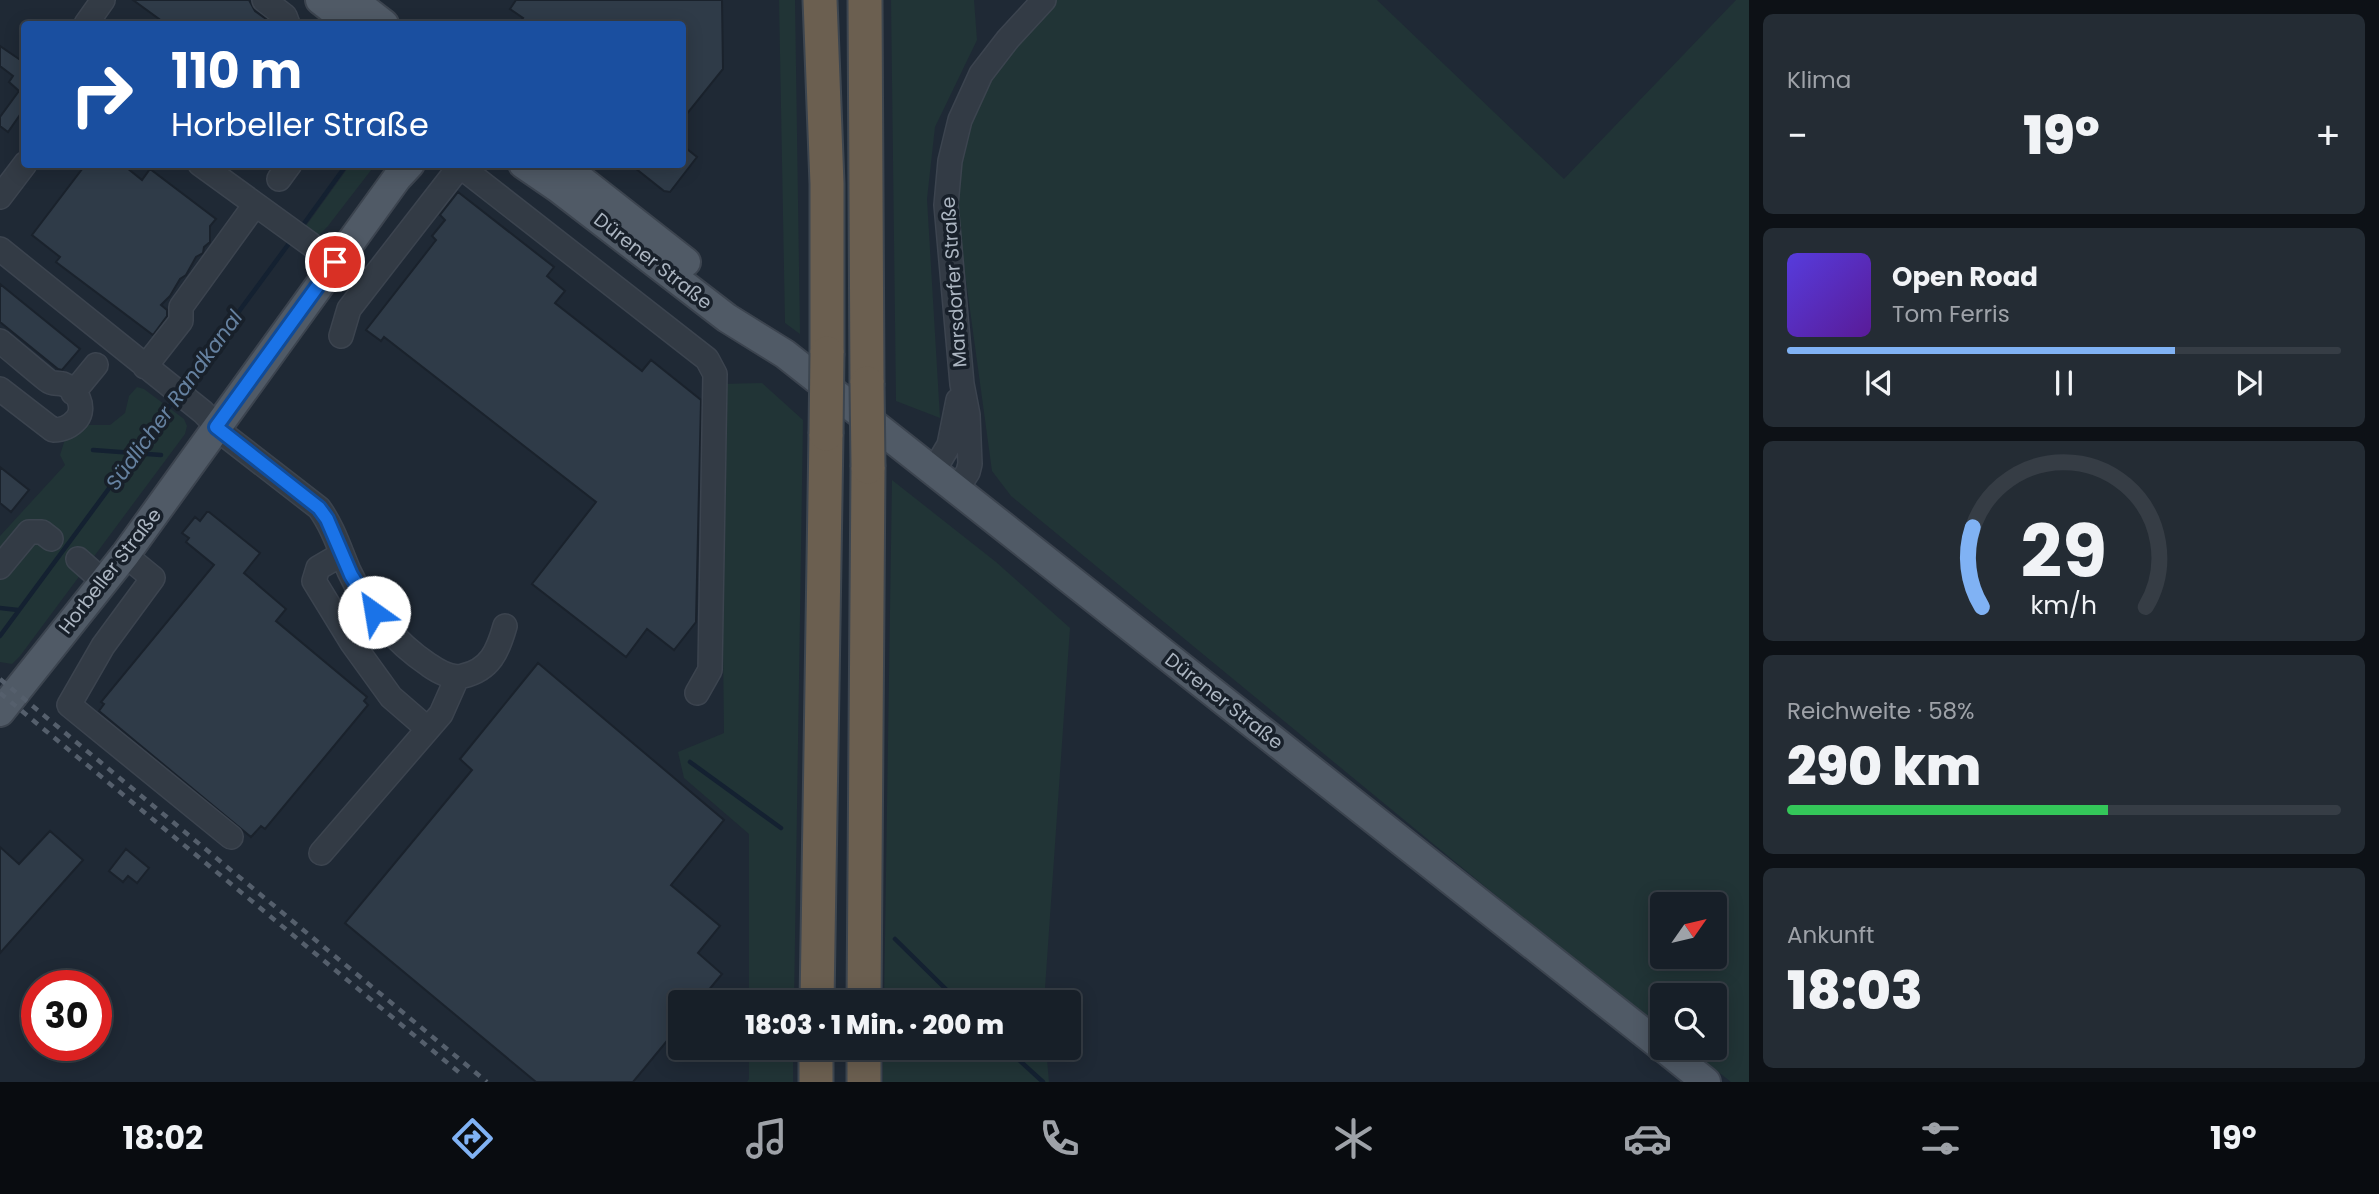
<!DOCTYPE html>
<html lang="de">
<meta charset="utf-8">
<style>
:root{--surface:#171f28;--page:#242c34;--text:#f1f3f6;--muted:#9ea2a8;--line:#363d45;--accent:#80b2f4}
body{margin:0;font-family:Poppins,sans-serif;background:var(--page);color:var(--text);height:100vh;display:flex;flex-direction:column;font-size:26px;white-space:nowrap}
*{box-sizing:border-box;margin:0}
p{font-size:23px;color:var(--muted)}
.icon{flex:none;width:38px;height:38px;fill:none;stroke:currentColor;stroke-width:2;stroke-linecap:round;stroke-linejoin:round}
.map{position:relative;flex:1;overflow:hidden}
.panel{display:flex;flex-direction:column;gap:14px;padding:14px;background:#0d1116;width:630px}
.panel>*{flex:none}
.guide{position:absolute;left:21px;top:21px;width:665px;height:147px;border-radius:7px;box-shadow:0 4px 18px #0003,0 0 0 2px var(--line);background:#1a4fa0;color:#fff;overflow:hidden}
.needle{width:46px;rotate:56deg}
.buttons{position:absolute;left:1650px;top:892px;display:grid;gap:14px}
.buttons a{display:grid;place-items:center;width:77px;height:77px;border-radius:7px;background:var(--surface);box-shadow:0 4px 18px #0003,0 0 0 2px var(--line);font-size:35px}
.speed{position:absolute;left:21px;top:970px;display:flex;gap:14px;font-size:35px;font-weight:700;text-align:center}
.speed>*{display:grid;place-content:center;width:91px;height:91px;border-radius:50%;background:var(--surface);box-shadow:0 4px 18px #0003,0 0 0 2px var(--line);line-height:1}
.speed .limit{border:10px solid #d22;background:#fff;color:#111}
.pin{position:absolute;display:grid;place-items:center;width:60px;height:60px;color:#fff;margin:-30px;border:4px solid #fff;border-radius:50%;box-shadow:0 2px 7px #0007}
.me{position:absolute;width:77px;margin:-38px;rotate:328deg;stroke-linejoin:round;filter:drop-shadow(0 0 5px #0008)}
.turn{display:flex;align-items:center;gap:24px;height:147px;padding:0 35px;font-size:32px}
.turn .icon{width:91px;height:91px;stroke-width:2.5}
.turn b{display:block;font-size:49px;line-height:60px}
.big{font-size:52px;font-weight:800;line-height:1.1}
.panel .tile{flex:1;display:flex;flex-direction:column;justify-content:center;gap:10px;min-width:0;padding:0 24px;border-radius:10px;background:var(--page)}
.panel .dial{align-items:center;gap:0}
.dial svg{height:182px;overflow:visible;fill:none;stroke:var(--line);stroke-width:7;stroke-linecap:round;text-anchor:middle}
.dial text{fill:var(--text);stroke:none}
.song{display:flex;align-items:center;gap:21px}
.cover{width:84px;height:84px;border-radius:10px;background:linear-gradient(135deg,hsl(250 70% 55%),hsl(270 70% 35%))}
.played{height:7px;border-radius:4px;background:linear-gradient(90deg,var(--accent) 70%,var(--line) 70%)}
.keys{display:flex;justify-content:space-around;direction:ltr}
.heat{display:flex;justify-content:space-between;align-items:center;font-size:38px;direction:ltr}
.charge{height:10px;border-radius:5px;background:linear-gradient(90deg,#34c759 58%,var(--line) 0)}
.trip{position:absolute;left:668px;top:990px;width:413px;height:70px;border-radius:7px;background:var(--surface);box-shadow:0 4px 18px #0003,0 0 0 2px var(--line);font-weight:800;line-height:70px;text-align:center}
.tab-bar{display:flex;height:112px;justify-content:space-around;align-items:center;background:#090c10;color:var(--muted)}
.tab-bar .icon{width:49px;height:49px}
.tab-bar .on{color:var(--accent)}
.tab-bar b{font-size:32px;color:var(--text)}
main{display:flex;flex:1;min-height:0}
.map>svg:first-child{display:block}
.green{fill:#213436;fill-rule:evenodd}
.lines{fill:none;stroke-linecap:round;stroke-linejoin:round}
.stream{stroke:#142131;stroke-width:4.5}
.building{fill:#2f3b48;stroke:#1a222c;stroke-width:2}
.minor-casing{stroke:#3c444f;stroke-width:26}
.major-casing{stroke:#3c444f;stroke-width:32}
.highway-casing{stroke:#3d4650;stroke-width:37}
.minor{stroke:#333b45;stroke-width:23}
.major{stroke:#505a66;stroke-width:28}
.highway{stroke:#6b5f50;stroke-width:33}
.rail{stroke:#555f6c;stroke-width:4.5;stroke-dasharray:7 7;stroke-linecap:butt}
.highway-bridge-casing{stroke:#3d4650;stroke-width:37;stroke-linecap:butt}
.highway-bridge{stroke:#6b5f50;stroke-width:33}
.route-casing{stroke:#114b97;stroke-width:18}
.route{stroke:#1a73e8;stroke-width:12}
.labels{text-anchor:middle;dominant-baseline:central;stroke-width:7;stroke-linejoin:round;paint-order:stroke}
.street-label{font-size:19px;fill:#acb6c2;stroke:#18202a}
.water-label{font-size:21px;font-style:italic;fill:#6682a1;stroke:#18202a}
</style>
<main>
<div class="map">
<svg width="1749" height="1082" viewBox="0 0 1749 1082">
<rect width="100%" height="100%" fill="#1f2935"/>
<path class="green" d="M 779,0 L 795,0 L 800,334 L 785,323 Z
M 891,0 L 974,0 L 977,40 L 935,127 L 927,199 L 940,418 L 896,401 Z
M 1055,0 L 1377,0 L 1564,179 L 1736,0 L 1749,0 L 1749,1082 L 1731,1082 L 1688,1048 L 1715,1048 L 1715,996 L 1662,996 L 1662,1028 L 1562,950 L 1011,496 L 992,471 L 955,200 C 961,157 969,113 992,75 C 1010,48 1033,24 1055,0 ZM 1662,905 L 1715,905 L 1715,957 L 1662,957 Z
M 350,165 L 375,165 L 328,226 L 320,234 L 311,236 L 303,230 Z
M 762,383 L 803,420 L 794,1003 L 749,1003 L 749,834 L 684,778 L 678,752 L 724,733 L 720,384 Z
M 137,387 L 144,389 L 184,419 L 187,426 L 185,434 L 20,656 L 12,664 L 0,662 L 0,536 L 65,465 L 60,455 L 67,433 L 86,425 L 110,425 L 125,413 L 129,396 Z
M 892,480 L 996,562 L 1070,628 L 1044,1003 L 884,1003 Z
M 749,1048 L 793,1048 L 793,1082 L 747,1082 L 749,1079 Z
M 883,1048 L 1046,1048 L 1049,1082 L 883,1082 Z"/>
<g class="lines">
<path class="stream" d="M 300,229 L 347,164
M 184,386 L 293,238
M 93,450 L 161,455
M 0,608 L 18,610
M 0,636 L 175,399
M 690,762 L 781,828
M 895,939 L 960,1003
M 1006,1048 L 1043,1082"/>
</g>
<path class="building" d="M 133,0 L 249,0 L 255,11 L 273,24 L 166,24 Z
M 516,0 L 722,0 L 723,69 L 682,120 L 682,24 L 518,24 L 523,18 L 510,9 Z
M 0,46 L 19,59 L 24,59 L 24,109 L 8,132 L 0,126 L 0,117 L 19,91 L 9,82 L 13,76 L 0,66 Z
M 682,145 L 697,157 L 670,192 L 664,191 L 630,164 L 682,164 Z
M 86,164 L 122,164 L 142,180 L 150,169 L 216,219 L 210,226 L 210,242 L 204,247 L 203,253 L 196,257 L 186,275 L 180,279 L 170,296 L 161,305 L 167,310 L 167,316 L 153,335 L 56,262 L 60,257 L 32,235 Z
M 458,192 L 554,267 L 547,276 L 565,291 L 555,303 L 642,371 L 651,360 L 701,400 L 696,622 L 674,650 L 647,629 L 626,657 L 532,584 L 596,502 L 384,337 L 381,341 L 366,330 L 433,244 L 436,240 L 432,236 L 445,220 L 440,215 Z
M 0,284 L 80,349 L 62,370 L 58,369 L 0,322 Z
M 0,467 L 29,490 L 11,512 L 0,503 Z
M 207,512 L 209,512 L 260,553 L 244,573 L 286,609 L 276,621 L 367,697 L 364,701 L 368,705 L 265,829 L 261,826 L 251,837 L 99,711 L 104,704 L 101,702 L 214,565 L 186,542 L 189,538 L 182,533 L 195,517 L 200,521 Z
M 538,663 L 724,820 L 671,885 L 720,926 L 698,953 L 722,974 L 698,1003 L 681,1003 L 681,1024 L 633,1082 L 536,1082 L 345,923 L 472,770 L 460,759 Z
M 50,831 L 83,860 L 0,953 L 0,847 L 19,864 Z
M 126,849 L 149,868 L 137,883 L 128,876 L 123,882 L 109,871 Z"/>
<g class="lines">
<g class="minor-casing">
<path id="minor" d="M 264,0 L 285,16 L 288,24
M 86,24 L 103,0
M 200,164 L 335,262
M 279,179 L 290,164
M 0,197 L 25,164
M 0,249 L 203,412 L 226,436 L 319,508 C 333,527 340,550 349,571 C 366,608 396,643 429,665 C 439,672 452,679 463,676 C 490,670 498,651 505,626
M 341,336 L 349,309 L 460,166 L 707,359 L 715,374 L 710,670 L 697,693
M 0,341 C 16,354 31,367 47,380 C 53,385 56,382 63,384 C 77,389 86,407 77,419 C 70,427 63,430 53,430 L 0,389
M 145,367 L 181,321 L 181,307 L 254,206
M 73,393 L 96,365
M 933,472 L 949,445 L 958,400
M 956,490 L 968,472 L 970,464 L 968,415 L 962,384 L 946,205 L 950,161 L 960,120 L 981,74 L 1008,39 L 1044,0
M 342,554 L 318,568 L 314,581 L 352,643 L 391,697 L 428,729
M 125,555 L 153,578 L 103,646 L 69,705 L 231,837
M 78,559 L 104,582
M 0,567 L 29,532 L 42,532 L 51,539
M 321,853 L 441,714 L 457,678"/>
</g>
<g class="major-casing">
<path id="major" d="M 320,0 L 351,24
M 353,0 L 384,24
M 523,164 L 558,188 L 727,318 L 785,354 L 1662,1047
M 561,164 L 686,262
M 0,712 L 125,555 L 397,178 L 410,164
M 1664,1048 L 1706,1082"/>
</g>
<g class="highway-casing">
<path id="highway" d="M 820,0 L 827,184 L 827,353
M 865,0 L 867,383
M 817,1003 L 826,434
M 864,1003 L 868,467
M 816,1082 L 816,1048
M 864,1082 L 864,1048"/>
</g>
<use href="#minor" class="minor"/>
<use href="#major" class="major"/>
<use href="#highway" class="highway"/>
<path class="rail" d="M 0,679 L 487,1082
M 0,693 L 461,1074"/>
<g class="highway-bridge-casing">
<path id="highway-bridge" d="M 867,383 L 868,467
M 826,434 L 827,353"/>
</g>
<use href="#highway-bridge" class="highway-bridge"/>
</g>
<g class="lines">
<g class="route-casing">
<path id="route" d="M 335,262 L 216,427 L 319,508 L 327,519 L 351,575 L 374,612"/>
</g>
<use href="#route" class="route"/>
</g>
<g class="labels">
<g class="street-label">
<text transform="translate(653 261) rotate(38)">Dürener Straße</text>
<text transform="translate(954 282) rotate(-94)">Marsdorfer Straße</text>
<text transform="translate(110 571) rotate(-52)">Horbeller Straße</text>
<text transform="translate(1224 701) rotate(38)">Dürener Straße</text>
</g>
<g class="water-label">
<text transform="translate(174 400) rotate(-54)">Südlicher Randkanal</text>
</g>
</g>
</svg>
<div class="buttons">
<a><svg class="needle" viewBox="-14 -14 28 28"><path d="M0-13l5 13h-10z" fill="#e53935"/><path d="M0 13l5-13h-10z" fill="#9ea2a8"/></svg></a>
<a><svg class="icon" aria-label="search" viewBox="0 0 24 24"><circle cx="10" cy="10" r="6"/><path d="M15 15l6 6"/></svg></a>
</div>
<div class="speed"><div class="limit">30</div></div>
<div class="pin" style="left:335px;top:262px;background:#d93025"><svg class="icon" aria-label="arrive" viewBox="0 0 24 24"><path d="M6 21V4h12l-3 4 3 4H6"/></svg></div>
<svg class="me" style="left:374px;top:612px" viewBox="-20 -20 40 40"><circle r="19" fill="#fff"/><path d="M0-13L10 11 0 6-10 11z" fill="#1a73e8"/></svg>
<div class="trip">18:03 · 1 Min. · 200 m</div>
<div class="guide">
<div class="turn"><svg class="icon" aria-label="right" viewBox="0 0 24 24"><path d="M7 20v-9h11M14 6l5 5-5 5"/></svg><div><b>110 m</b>Horbeller Straße</div></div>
</div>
</div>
<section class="panel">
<div class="tile"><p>Klima</p>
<div class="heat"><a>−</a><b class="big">19°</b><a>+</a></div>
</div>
<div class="tile">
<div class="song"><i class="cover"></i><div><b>Open Road</b><p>Tom Ferris</p></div></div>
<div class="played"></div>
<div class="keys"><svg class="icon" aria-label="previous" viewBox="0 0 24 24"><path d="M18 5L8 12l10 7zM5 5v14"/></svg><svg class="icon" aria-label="pause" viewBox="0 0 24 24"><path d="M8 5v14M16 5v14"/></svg><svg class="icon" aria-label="next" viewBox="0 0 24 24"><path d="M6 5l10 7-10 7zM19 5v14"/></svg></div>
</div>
<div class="tile dial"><svg viewBox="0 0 100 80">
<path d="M14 69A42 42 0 1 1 86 69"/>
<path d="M14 69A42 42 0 0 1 10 34" stroke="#80b2f4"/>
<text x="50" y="56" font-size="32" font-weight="700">29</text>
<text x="50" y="72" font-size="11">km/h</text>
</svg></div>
<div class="tile"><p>Reichweite · 58%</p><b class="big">290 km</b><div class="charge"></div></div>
<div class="tile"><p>Ankunft</p><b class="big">18:03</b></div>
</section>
</main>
<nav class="tab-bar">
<b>18:02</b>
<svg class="icon on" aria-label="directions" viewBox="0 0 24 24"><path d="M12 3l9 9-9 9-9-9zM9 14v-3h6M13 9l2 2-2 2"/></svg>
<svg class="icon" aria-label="music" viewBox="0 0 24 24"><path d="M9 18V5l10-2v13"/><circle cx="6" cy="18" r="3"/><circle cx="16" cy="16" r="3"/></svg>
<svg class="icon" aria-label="phone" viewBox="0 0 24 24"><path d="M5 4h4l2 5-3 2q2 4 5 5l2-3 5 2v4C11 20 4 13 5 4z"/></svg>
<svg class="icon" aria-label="climate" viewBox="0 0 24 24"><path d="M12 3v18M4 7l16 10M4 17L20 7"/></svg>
<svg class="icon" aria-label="car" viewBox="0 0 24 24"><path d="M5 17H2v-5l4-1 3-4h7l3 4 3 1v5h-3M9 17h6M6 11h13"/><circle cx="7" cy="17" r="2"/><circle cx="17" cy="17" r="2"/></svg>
<svg class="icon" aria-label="filters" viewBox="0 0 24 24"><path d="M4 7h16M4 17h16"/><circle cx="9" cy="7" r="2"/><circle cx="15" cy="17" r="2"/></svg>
<b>19°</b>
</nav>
